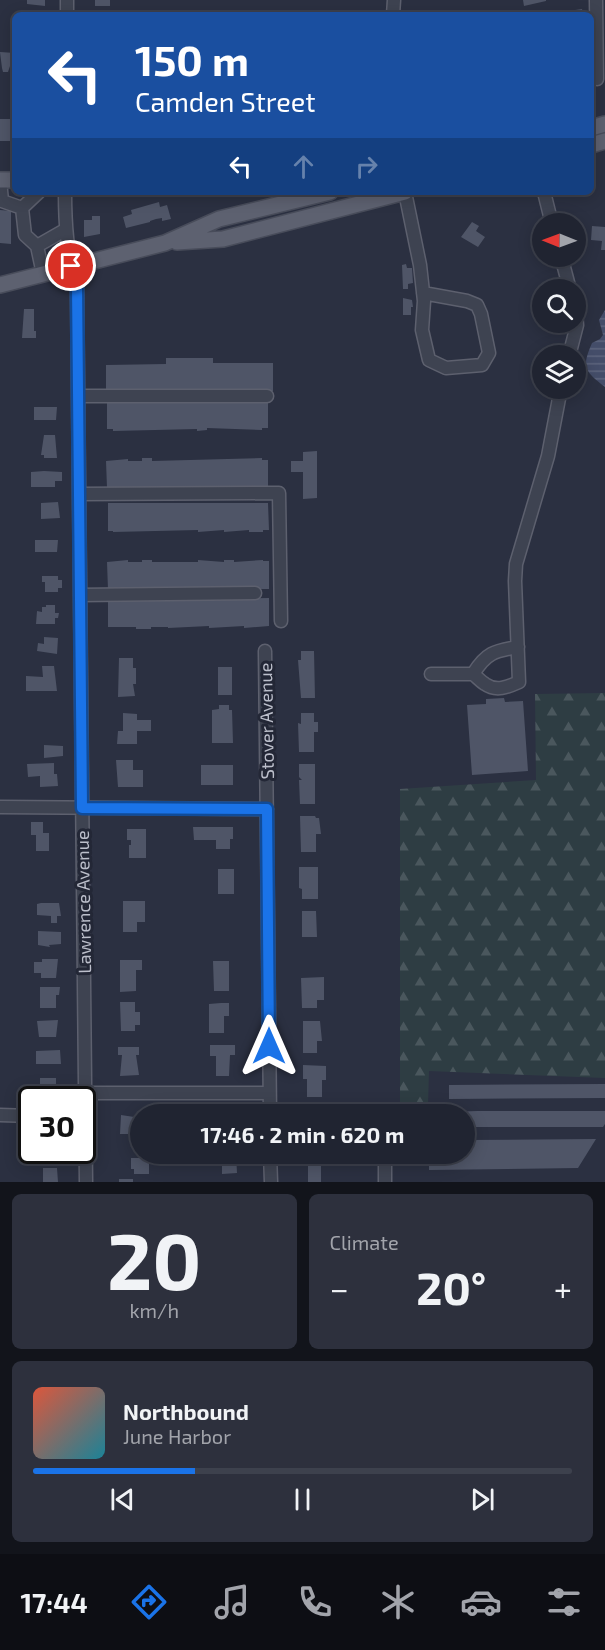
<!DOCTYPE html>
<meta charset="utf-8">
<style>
:root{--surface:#202431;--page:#2d303d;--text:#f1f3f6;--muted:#a2a4ab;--line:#3d414d;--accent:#1a73e8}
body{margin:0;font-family:"Exo 2",sans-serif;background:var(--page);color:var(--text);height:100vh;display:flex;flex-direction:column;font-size:22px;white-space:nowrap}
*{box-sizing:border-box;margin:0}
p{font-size:20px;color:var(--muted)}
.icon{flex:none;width:33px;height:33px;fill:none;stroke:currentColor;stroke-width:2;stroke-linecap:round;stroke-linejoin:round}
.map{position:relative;height:1182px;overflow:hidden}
.side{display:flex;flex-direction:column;gap:12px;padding:12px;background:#12141b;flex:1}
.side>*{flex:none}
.banner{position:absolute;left:12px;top:12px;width:582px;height:183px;border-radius:9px;box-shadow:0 3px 15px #0003,0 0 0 2px var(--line);background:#1a4fa0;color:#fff;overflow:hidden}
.needle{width:39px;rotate:271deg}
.buttons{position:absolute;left:532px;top:213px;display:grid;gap:12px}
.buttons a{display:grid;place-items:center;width:54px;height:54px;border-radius:50%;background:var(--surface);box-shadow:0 3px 15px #0003,0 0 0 2px var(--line);font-size:30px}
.speed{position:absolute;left:18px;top:1086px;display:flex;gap:12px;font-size:30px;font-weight:700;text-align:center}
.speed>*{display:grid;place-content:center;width:78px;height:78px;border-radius:50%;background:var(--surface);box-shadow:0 3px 15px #0003,0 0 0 2px var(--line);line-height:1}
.speed .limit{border:3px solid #111;border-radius:9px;background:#fff;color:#111}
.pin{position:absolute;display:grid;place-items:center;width:51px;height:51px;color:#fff;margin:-26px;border:3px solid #fff;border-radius:50%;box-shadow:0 2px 6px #0007}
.me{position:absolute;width:66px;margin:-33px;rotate:0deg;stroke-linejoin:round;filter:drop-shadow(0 0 4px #0008)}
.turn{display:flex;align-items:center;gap:21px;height:126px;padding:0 24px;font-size:27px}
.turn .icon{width:78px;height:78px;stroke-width:2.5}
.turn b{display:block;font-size:42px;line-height:51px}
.lanes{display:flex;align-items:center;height:57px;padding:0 24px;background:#0003;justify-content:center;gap:30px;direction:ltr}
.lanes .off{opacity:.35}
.big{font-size:45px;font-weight:700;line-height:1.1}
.side .tile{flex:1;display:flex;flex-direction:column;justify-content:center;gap:9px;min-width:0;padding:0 21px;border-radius:9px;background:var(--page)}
.side .dial{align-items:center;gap:0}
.dial b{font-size:78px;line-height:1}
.song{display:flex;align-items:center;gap:18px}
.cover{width:72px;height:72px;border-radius:9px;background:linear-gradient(135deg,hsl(10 70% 55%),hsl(190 70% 35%))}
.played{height:6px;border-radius:3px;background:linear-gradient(90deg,var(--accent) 30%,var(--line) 30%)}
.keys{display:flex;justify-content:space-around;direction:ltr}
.heat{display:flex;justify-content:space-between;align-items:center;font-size:33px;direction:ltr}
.side .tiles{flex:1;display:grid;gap:12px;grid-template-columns:1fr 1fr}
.tile:last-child{grid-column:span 2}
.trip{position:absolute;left:130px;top:1104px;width:345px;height:60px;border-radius:30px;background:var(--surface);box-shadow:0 3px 15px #0003,0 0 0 2px var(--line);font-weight:700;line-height:60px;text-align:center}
.tab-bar{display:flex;height:96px;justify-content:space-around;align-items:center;background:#0d0e14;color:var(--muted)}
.tab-bar .icon{width:42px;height:42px}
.tab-bar .selected{color:var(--accent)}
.tab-bar b{font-size:27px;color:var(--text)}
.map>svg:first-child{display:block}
.forest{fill:url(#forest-firs)}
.water{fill:url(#water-rules)}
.building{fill:#4f5567}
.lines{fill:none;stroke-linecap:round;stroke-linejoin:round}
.minor-casing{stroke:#5d606e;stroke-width:15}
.major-casing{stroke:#484c5a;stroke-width:18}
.minor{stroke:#3e4351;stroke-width:12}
.major{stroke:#5d6170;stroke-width:15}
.route-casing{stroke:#114b97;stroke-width:15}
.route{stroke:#1a73e8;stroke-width:10}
.labels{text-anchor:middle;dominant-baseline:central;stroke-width:6;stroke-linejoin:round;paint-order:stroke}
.street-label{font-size:18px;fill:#bcbfcb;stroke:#232736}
</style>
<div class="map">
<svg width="605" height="1182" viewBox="0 0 605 1182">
<defs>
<pattern id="forest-firs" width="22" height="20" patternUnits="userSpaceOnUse" patternTransform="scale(1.5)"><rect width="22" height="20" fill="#2e3d43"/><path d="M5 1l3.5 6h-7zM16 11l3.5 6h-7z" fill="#4a575d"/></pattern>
<pattern id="water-rules" width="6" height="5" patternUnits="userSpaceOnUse" patternTransform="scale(1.5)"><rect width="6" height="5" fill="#444d69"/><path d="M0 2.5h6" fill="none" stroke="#5d657d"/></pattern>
</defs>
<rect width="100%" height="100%" fill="#2b3041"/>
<path class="forest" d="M 605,693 L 605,1078 L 429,1071 L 428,1104 L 400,1105 L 400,789 L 536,780 L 535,694 Z"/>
<path class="water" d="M 605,310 L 605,387 C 585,371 581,368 592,343 L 600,339 L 603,335 L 599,320 Z"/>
<path class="building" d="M 27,0 L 45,0 L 45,6 L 27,4 Z
M 95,0 L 110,0 L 110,6 L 95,6 Z
M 523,0 L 546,0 L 546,1 L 524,6 Z
M 582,9 L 583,14 L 562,15 L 561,12 Z
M 33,10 L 45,11 L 45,15 L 32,15 Z
M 0,52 L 15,53 L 15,66 L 10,66 L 8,72 L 3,72 L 2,68 Z
M 0,119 L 13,119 L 15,136 L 13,136 L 13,141 L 0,141 Z
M 159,202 L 160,207 L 167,205 L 171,219 L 162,221 L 162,218 L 156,219 L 150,221 L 150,222 L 126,228 L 123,217 L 132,214 L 131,210 Z
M 0,210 L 11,211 L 11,244 L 0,243 Z
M 92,216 L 100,216 L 100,234 L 84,237 L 84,220 L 92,220 Z
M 472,222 L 479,226 L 476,231 L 485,237 L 478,247 L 461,237 Z
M 592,226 L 605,227 L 605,250 L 601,250 L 602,241 L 591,240 Z
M 406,264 L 407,268 L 412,268 L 413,283 L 408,284 L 408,289 L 403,289 L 402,265 Z
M 403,298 L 412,300 L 413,307 L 411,307 L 411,315 L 403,315 Z
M 24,309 L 34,309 L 34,331 L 36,331 L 36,338 L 22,338 Z
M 166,358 L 213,358 L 213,363 L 273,363 L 273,391 L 106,392 L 106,365 L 166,364 Z
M 268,401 L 268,428 L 262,428 L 262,430 L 207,428 L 207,430 L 197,431 L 197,429 L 113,431 L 113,429 L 107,429 L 107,402 Z
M 34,407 L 57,407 L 56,420 L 34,420 Z
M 44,435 L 55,435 L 57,458 L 44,458 L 44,455 L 41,455 Z
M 317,451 L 317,498 L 303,499 L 303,472 L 291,472 L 291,461 L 303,461 L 303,452 Z
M 142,458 L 152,458 L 152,461 L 262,458 L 262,460 L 268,460 L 268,487 L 107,488 L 106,461 L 128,459 L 128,461 L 142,461 Z
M 44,471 L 62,472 L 62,481 L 55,481 L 55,487 L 31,487 L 31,472 Z
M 58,502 L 60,518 L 41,519 L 41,503 Z
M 108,503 L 268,503 L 269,530 L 263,530 L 263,532 L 249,532 L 249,530 L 224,532 L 224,530 L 198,532 L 198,530 L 113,532 L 113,531 L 108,531 Z
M 35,540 L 58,540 L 57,552 L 35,552 Z
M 128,560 L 128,562 L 142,562 L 142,560 L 152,560 L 152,562 L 198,562 L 198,560 L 224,562 L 224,560 L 234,560 L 234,562 L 263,560 L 263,561 L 269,561 L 269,589 L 108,590 L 107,562 Z
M 42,576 L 58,576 L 58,580 L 62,580 L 62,588 L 58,588 L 58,592 L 45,592 L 45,582 L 42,582 Z
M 269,598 L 269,626 L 244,628 L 244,626 L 209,628 L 209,626 L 168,628 L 168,627 L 151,627 L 151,629 L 136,629 L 136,627 L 108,627 L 108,600 Z
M 46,605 L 55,605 L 55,613 L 59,613 L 58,618 L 55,618 L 55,624 L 36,624 L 37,611 L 42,612 L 42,607 L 46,607 Z
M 44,637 L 58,638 L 57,654 L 37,651 L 38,643 L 44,644 Z
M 301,651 L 314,651 L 315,698 L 301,698 L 298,660 L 301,660 Z
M 119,658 L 133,658 L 133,668 L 136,668 L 136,684 L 133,684 L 135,696 L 118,697 Z
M 42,666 L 54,666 L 57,691 L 26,691 L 26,676 L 43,677 Z
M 218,667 L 232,667 L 232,695 L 218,695 Z
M 504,698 L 505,702 L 523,701 L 528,771 L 472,775 L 467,705 L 486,704 L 486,699 Z
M 219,705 L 229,705 L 229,710 L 232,710 L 233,743 L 212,743 L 212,710 L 219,709 Z
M 123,713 L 137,714 L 137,720 L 151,720 L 151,731 L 137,731 L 137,744 L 117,744 L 118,731 L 123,731 Z
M 301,713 L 314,713 L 314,722 L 318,722 L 318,732 L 314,732 L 314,752 L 299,752 L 298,723 L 301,724 Z
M 44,745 L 63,746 L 63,756 L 44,758 Z
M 116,760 L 133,760 L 133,770 L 143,770 L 143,787 L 118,787 Z
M 54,763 L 54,774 L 57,774 L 58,786 L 40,787 L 40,776 L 28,777 L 27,764 Z
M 299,764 L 315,764 L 315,804 L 300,804 L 299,780 L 302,780 L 299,777 Z
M 201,765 L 233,765 L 233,785 L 201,785 Z
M 300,816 L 315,816 L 316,818 L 319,818 L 321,834 L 316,834 L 316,852 L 301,852 Z
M 31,822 L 43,822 L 43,833 L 49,833 L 49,851 L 36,851 L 36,835 L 31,835 Z
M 193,827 L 233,827 L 233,839 L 230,839 L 230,849 L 216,849 L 216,840 L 194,840 Z
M 127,829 L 146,829 L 146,858 L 129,858 L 129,845 L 131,845 L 131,840 L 127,840 Z
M 299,867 L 318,867 L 318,899 L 302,899 L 302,889 L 299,888 Z
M 218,869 L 234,869 L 234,894 L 218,894 Z
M 123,901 L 145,901 L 145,922 L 137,922 L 137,932 L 123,932 Z
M 41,903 L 59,903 L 61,916 L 57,916 L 57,923 L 51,923 L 51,916 L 37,915 L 37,904 Z
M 302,911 L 316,911 L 317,937 L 302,937 Z
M 38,931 L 61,932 L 61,944 L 49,945 L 50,947 L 38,945 Z
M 42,959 L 58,959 L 56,978 L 41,978 L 41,973 L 34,973 L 34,962 L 42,962 Z
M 120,960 L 142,960 L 142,970 L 136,970 L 136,991 L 120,992 Z
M 213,961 L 229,961 L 229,991 L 214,991 Z
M 324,977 L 324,1000 L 317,1000 L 317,1008 L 302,1008 L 301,978 Z
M 40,987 L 60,987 L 59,995 L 56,995 L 56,1008 L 40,1008 Z
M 120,1002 L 135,1002 L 135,1012 L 140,1012 L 140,1025 L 135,1025 L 135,1031 L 121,1031 Z
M 221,1003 L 229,1003 L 229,1016 L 224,1016 L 224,1033 L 209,1033 L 209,1004 Z
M 58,1020 L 56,1037 L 39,1037 L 37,1021 Z
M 303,1021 L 320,1021 L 322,1041 L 317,1041 L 317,1053 L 303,1053 Z
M 210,1045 L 235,1045 L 235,1055 L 230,1055 L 229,1076 L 216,1076 L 216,1056 L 210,1056 Z
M 118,1047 L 139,1047 L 139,1055 L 136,1055 L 139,1075 L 120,1076 L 122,1055 L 118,1055 Z
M 60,1050 L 61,1064 L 36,1064 L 36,1051 Z
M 303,1065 L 326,1066 L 326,1080 L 322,1080 L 322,1097 L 307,1097 L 307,1079 L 303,1079 Z
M 40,1078 L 56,1078 L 56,1098 L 40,1098 Z
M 605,1084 L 605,1098 L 449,1099 L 449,1085 Z
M 477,1111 L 605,1111 L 605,1124 L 603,1127 L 465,1127 L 465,1114 L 449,1114 L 449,1112 Z
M 121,1115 L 141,1118 L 141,1134 L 120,1134 Z
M 596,1139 L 578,1168 L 429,1170 L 429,1154 L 465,1154 L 465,1140 Z
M 41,1150 L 57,1150 L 57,1154 L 41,1154 Z
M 222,1154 L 236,1154 L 237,1173 L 222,1174 Z
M 308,1154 L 326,1155 L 326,1163 L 321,1163 L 321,1182 L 308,1182 Z
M 131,1158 L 149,1158 L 149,1174 L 134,1174 L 134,1169 L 131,1169 Z
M 43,1168 L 57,1168 L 58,1182 L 43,1182 Z
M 119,1179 L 133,1179 L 133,1182 L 119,1182 Z"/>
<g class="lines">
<g class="minor-casing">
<path id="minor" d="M 596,0 L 597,79
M 67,15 L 67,0
M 393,15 L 394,0
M 0,180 L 2,201 L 22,208
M 39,192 L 22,208 L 25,235 L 37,246 L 43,274
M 65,192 C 65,226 67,253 77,286 L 86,1182
M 405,192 L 420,265 L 424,301 L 422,330 L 429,360 L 446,368 L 482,365 L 489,353 L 481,314 L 477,305 L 467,301 L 423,293
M 544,192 L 552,224
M 37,246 L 65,230
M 561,256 L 570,290
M 569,356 L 577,325 L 576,313
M 78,396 L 267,396
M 79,494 L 279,493 L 281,621
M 80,595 L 255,593
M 265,651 L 270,1114
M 431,674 L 473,674 C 477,677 480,681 485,684 C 496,692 508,687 519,682 L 515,581 L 516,564 L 548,456 L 561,388
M 473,674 C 486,653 494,651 518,647
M 0,807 L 267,809
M 85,1093 L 269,1093
M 0,1115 L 32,1116
M 270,1154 L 271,1182
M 385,1154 L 385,1182"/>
</g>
<g class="major-casing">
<path id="major" d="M 591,128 L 605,124
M 591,145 L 605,141
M 0,180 L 15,180
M 177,242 L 223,239 L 405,192
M 0,285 L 165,243 L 219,219 L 330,192"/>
</g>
<use href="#minor" class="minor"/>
<use href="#major" class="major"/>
</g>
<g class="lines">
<g class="route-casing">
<path id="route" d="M 71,266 L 77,286 L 82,808 L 267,809 L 269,1046"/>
</g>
<use href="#route" class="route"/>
</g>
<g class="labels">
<g class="street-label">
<text transform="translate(266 721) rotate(-91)">Stover Avenue</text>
<text transform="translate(83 902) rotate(-91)">Lawrence Avenue</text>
</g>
</g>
</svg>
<div class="buttons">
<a><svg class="needle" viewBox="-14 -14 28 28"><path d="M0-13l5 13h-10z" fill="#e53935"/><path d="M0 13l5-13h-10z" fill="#a2a4ab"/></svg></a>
<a><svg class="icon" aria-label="search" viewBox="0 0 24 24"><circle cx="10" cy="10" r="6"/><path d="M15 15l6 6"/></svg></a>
<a><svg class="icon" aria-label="layers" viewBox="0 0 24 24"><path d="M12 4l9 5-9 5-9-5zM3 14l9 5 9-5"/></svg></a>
</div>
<div class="speed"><div class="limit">30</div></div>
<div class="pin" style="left:71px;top:266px;background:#d93025"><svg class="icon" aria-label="arrive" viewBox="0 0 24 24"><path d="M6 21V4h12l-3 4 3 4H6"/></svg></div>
<svg class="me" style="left:269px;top:1046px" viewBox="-20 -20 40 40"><path d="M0-17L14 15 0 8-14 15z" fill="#1a73e8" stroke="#fff" stroke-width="4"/></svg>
<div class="trip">17:46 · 2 min · 620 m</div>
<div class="banner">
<div class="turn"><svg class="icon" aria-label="left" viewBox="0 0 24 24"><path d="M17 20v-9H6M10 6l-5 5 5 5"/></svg><div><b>150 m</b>Camden Street</div></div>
<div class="lanes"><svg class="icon" aria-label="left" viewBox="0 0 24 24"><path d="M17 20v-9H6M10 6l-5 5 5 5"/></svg><svg class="icon off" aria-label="ahead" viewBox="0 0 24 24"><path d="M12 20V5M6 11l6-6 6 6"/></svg><svg class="icon off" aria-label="right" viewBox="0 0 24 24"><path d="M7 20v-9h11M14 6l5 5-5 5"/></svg></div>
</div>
</div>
<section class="side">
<div class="tiles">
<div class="tile dial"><b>20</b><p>km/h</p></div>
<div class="tile"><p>Climate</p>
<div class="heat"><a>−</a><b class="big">20°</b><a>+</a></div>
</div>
<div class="tile">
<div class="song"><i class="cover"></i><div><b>Northbound</b><p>June Harbor</p></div></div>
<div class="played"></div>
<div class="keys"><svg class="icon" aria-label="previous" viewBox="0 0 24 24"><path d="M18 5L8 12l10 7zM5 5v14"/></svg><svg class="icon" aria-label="pause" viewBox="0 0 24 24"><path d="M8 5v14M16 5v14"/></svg><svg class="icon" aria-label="next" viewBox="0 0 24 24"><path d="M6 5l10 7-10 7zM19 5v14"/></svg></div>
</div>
</div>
</section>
<nav class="tab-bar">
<b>17:44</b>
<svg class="icon selected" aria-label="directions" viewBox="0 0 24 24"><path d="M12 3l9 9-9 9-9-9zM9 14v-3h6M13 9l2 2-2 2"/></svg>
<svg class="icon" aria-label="music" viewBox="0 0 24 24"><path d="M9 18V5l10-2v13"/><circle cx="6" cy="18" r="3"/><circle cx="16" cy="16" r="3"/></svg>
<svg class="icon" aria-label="phone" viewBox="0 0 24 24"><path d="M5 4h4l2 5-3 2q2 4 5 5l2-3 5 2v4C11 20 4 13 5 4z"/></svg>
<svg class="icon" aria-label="climate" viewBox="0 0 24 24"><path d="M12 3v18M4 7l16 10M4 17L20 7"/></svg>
<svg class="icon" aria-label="car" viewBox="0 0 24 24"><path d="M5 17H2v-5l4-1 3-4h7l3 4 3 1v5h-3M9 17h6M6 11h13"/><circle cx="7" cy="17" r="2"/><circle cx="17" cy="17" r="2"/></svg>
<svg class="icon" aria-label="filters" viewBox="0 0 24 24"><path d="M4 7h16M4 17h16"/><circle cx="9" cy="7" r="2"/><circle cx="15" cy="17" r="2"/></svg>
</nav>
